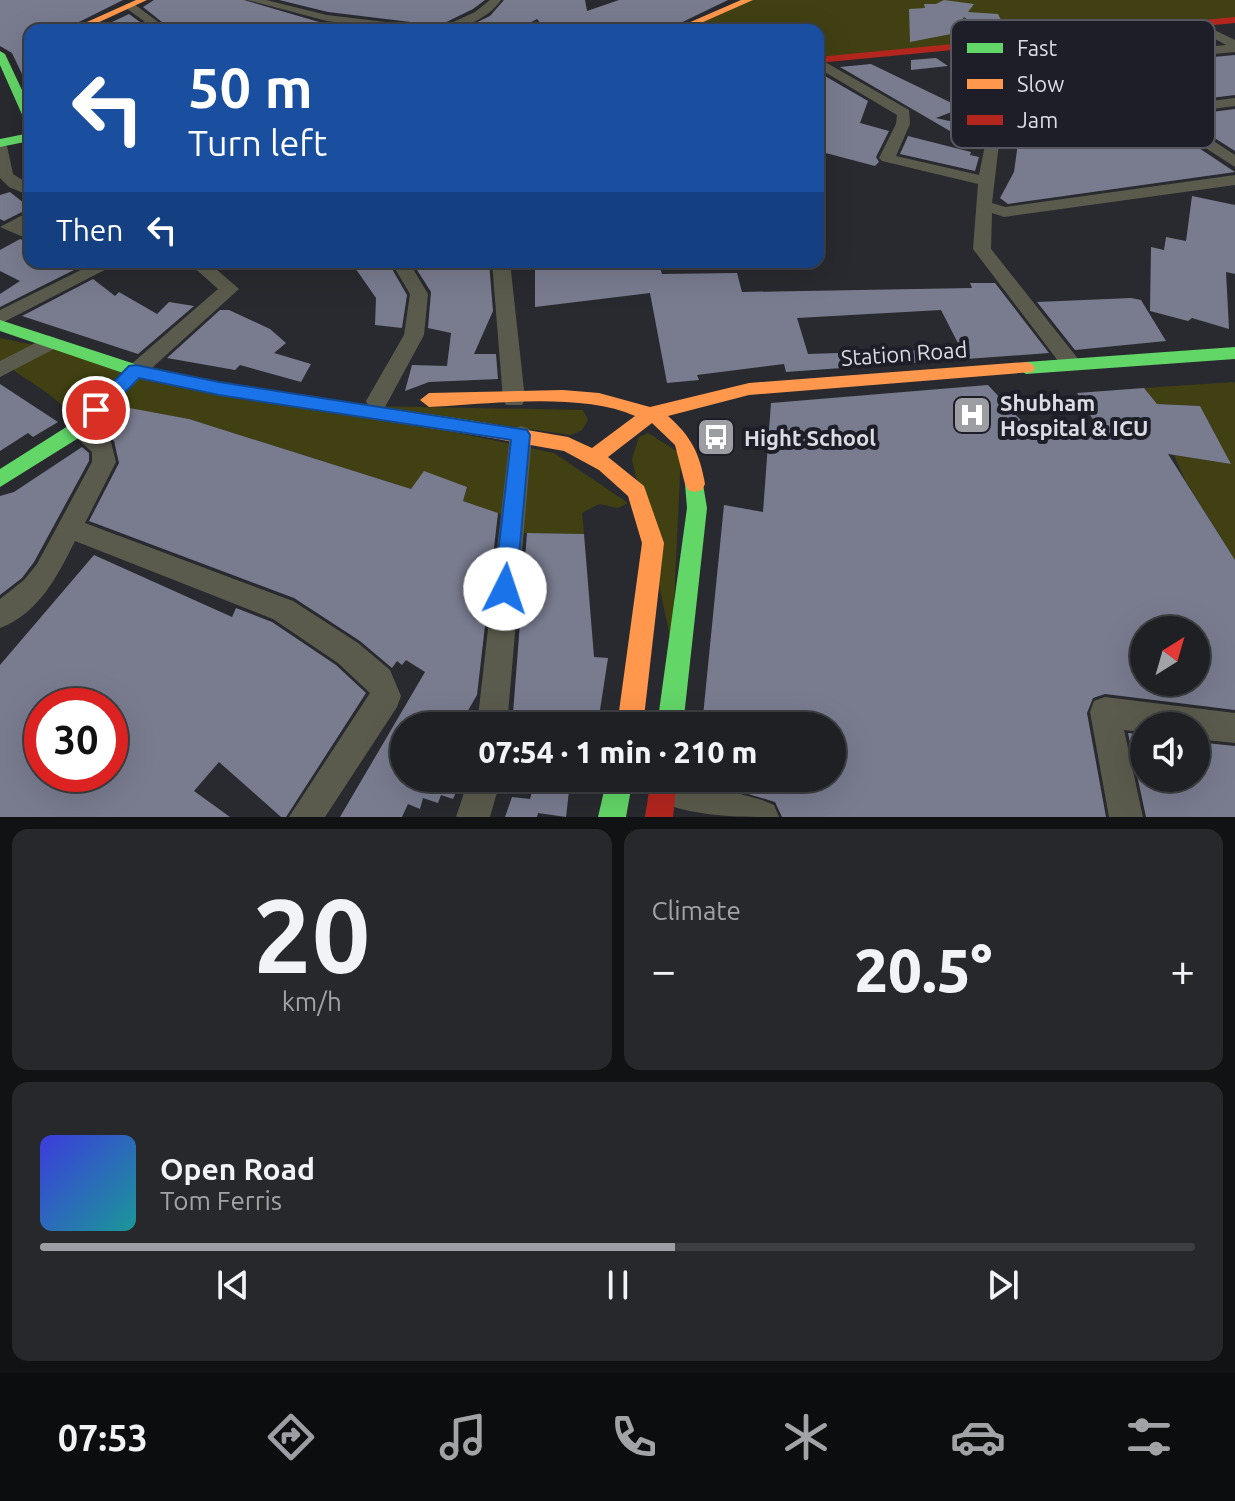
<!DOCTYPE html>
<meta charset="utf-8">
<style>
:root{--surface:#1f2023;--page:#27282b;--text:#f1f3f6;--muted:#a1a3a6;--line:#3c3e41;--accent:#9d9ea4}
body{margin:0;font-family:Ubuntu,sans-serif;background:var(--page);color:var(--text);height:100vh;display:flex;flex-direction:column;font-size:30px;white-space:nowrap}
*{box-sizing:border-box;margin:0}
p{font-size:26px;color:var(--muted)}
.icon{flex:none;width:44px;height:44px;fill:none;stroke:currentColor;stroke-width:2;stroke-linecap:round;stroke-linejoin:round}
.map{position:relative;height:817px;overflow:hidden}
.drawer{display:flex;flex-direction:column;gap:12px;padding:12px;background:#111213;flex:1}
.drawer>*{flex:none}
.banner{position:absolute;left:24px;top:24px;width:800px;height:244px;border-radius:16px;box-shadow:0 8px 32px #0002,0 0 0 2px var(--line);background:#1a4fa0;color:#fff;overflow:hidden}
.needle{width:52px;rotate:37deg}
.buttons{position:absolute;left:1130px;top:616px;display:grid;gap:16px}
.buttons a{display:grid;place-items:center;width:80px;height:80px;border-radius:50%;background:var(--surface);box-shadow:0 8px 32px #0002,0 0 0 2px var(--line);font-size:40px}
.speed{position:absolute;left:24px;top:688px;display:flex;gap:16px;font-size:40px;font-weight:700;text-align:center}
.speed>*{display:grid;place-content:center;width:104px;height:104px;border-radius:50%;background:var(--surface);box-shadow:0 8px 32px #0002,0 0 0 2px var(--line);line-height:1}
.speed .limit{border:12px solid #d22;background:#fff;color:#111}
.pin{position:absolute;display:grid;place-items:center;width:68px;height:68px;color:#fff;margin:-34px;border:4px solid #fff;border-radius:50%;box-shadow:0 2px 8px #0007}
.me{position:absolute;width:88px;margin:-44px;rotate:4deg;stroke-linejoin:round;filter:drop-shadow(0 0 6px #0008)}
.turn{display:flex;align-items:center;gap:28px;height:168px;padding:0 32px;font-size:36px}
.turn .icon{width:104px;height:104px;stroke-width:2.5}
.turn b{display:block;font-size:56px;line-height:68px}
.then{display:flex;align-items:center;height:76px;padding:0 32px;background:#0003;gap:16px;font-size:30px}
.big{font-size:60px;font-weight:800;line-height:1.1}
.drawer .card{flex:1;display:flex;flex-direction:column;justify-content:center;gap:12px;min-width:0;padding:0 28px;border-radius:16px;background:var(--page)}
.drawer .dial{align-items:center;gap:0}
.dial b{font-size:104px;line-height:1}
.song{display:flex;align-items:center;gap:24px}
.cover{width:96px;height:96px;border-radius:12px;background:linear-gradient(135deg,hsl(240 70% 55%),hsl(180 70% 35%))}
.played{height:8px;border-radius:4px;background:linear-gradient(90deg,var(--accent) 55%,var(--line) 55%)}
.keys{display:flex;justify-content:space-around;direction:ltr}
.heat{display:flex;justify-content:space-between;align-items:center;font-size:44px;direction:ltr}
.drawer .tiles{flex:1;display:grid;gap:12px;grid-template-columns:1fr 1fr}
.card:last-child{grid-column:span 2}
.trip{position:absolute;left:390px;top:712px;width:456px;height:80px;border-radius:40px;background:var(--surface);box-shadow:0 8px 32px #0002,0 0 0 2px var(--line);font-weight:800;line-height:80px;text-align:center}
.menu{display:flex;height:128px;justify-content:space-around;align-items:center;background:#0c0d0e;color:var(--muted)}
.menu .icon{width:56px;height:56px}
.menu .on{color:var(--accent)}
.menu b{font-size:36px;color:var(--text)}
.map>svg:first-child{display:block}
.green{fill:#404012}
.building{fill:#797c8f;fill-rule:evenodd}
.lines{fill:none;stroke-linecap:round;stroke-linejoin:round}
.street{fill:#5b5b4d;fill-rule:evenodd}
.fast{fill:#63d668;fill-rule:evenodd}
.slow{fill:#ff974d;fill-rule:evenodd}
.jam{fill:#b3261e;fill-rule:evenodd}
.route{fill:#1a73e8;stroke:#114b97;stroke-width:2}
.labels{text-anchor:middle;dominant-baseline:central;stroke-width:8;stroke-linejoin:round;paint-order:stroke}
.street-label{font-size:22px;fill:#dbdce3;stroke:#1d1e28}
.poi-label{font-size:22px;font-weight:bold;fill:#dbdce3;stroke:#1d1e28;text-anchor:start}
.key{fill:#1d1e28;stroke:#565760;stroke-width:2}
.key-label{font-size:22px;fill:#dbdce3}
</style>
<div class="map">
<svg width="1235" height="817" viewBox="0 0 1235 817">
<rect width="100%" height="100%" fill="#292a2f"/>
<path class="green" d="M 749,0 L 1235,0 L 1235,20 L 818,60 L 818,30 L 675,30 Z
M 0,338 L 554,453 L 628,503 L 618,508 L 599,504 L 582,513 L 584,534 L 509,533 L 511,518 L 463,501 L 467,487 L 424,472 L 411,489 L 189,419 L 115,406 L 83,423 L 50,395 L 0,361 Z
M 1234,382 L 1235,384 L 1235,560 L 1185,480 L 1174,455 L 1231,464 L 1200,406 L 1157,404 L 1144,388 Z
M 369,406 L 583,410 L 588,420 L 582,430 L 571,435 Z
M 648,433 L 681,454 L 672,646 L 632,459 L 639,437 Z"/>
<path class="building" d="M 0,0 L 123,0 L 63,30 L 30,30 L 30,91 L 12,53 L 0,46 Z
M 154,0 L 244,0 L 326,24 L 374,30 L 172,30 L 143,7 Z
M 279,0 L 485,0 L 473,9 L 434,28 L 427,24 L 328,12 Z
M 504,0 L 585,0 L 587,11 L 619,0 L 728,0 L 666,30 L 630,30 L 618,25 L 606,30 L 546,30 L 537,19 L 516,30 L 463,29 L 490,16 Z
M 944,0 L 974,4 L 968,12 L 998,14 L 1001,20 L 1021,22 L 1024,31 L 988,35 L 964,17 L 951,34 L 910,42 L 909,9 L 925,8 L 924,4 L 936,4 Z
M 129,14 L 151,30 L 95,30 Z
M 1198,33 L 1216,43 L 1024,61 L 1010,51 L 1121,45 L 1115,41 Z
M 1235,55 L 1235,95 L 1162,104 L 1105,67 Z
M 936,58 L 948,66 L 911,70 L 911,60 Z
M 871,64 L 962,108 L 936,118 L 980,128 L 974,145 L 840,67 Z
M 818,72 L 868,101 L 860,123 L 889,131 L 876,157 L 879,162 L 875,166 L 818,151 Z
M 1235,109 L 1235,151 L 1180,116 Z
M 1155,119 L 1235,172 L 1008,204 L 1000,198 L 1014,172 L 1019,136 Z
M 908,136 L 971,152 L 970,155 L 979,157 L 975,171 L 900,154 Z
M 10,192 L 30,208 L 4,221 L 0,219 L 0,195 Z
M 1192,196 L 1235,205 L 1235,274 L 1226,272 L 1229,329 L 1192,318 L 1188,321 L 1150,311 L 1151,247 L 1164,250 L 1166,237 L 1186,241 Z
M 20,239 L 30,243 L 30,262 L 90,262 L 0,307 L 0,294 L 20,281 L 0,271 L 0,250 Z
M 351,262 L 388,262 L 407,295 L 402,328 L 375,325 L 376,298 Z
M 412,262 L 489,262 L 493,311 L 474,354 L 496,354 L 498,379 L 429,382 L 405,391 L 412,365 L 447,366 L 451,333 L 428,328 L 431,292 Z
M 535,262 L 658,262 L 662,274 L 737,273 L 742,292 L 972,288 L 970,283 L 995,283 L 1049,353 L 786,372 L 784,364 L 697,375 L 699,380 L 667,383 L 650,293 L 535,307 ZM 941,310 L 961,349 L 808,354 L 797,318 Z
M 93,279 L 115,296 L 119,292 L 157,314 L 169,302 L 194,306 L 138,354 L 22,316 Z
M 1131,298 L 1141,300 L 1166,341 L 1075,350 L 1037,302 Z
M 220,310 L 229,310 L 270,329 L 286,343 L 274,353 L 311,364 L 301,382 L 240,365 L 235,370 L 167,358 Z
M 0,384 L 58,422 L 33,437 L 28,433 L 0,451 Z
M 988,385 L 1029,429 L 1104,438 L 1077,393 L 1144,388 L 1157,404 L 1200,406 L 1231,464 L 1168,454 L 1235,560 L 1235,710 L 1105,694 L 1093,698 L 1087,713 L 1106,817 L 782,817 L 775,802 L 698,779 L 832,778 L 832,726 L 702,726 L 724,505 L 763,512 L 771,403 ZM 1144,630 L 1196,630 L 1196,682 L 1144,682 Z
M 124,407 L 189,419 L 411,489 L 424,471 L 467,487 L 463,501 L 498,513 L 477,695 L 459,726 L 404,726 L 404,778 L 462,778 L 453,799 L 441,795 L 438,803 L 423,798 L 420,809 L 408,804 L 402,817 L 340,817 L 425,672 L 406,660 L 402,665 L 397,661 L 392,668 L 360,641 L 294,598 L 89,521 L 119,463 L 114,441 L 101,431 Z
M 82,447 L 89,453 L 89,461 L 34,562 L 22,578 L 0,595 L 0,496 L 14,492 Z
M 527,533 L 584,534 L 594,657 L 608,658 L 600,710 L 595,710 L 595,726 L 512,726 Z
M 94,555 L 232,617 L 236,608 L 272,622 L 336,665 L 366,693 L 286,817 L 281,817 L 219,762 L 194,791 L 230,817 L 0,817 L 0,665 ZM 42,706 L 110,706 L 110,774 L 42,774 Z
M 1128,733 L 1144,735 L 1144,778 L 1196,778 L 1196,742 L 1235,746 L 1235,817 L 1146,817 Z
M 535,782 L 569,791 L 566,817 L 538,813 L 537,817 L 505,817 L 512,797 L 530,799 Z"/>
<g class="lines">
<path class="street" d="M 247,0 L 266,0 L 327,15 L 427,27 L 433,30 L 398,30 L 327,21 Z
M 490,0 L 501,0 C 487,20 461,30 436,30 L 475,12 Z
M 126,4 L 134,4 L 169,30 L 156,30 L 126,8 Z
M 1196,21 L 1235,40 L 1235,52 L 1096,65 L 1161,107 L 1235,98 L 1235,106 L 1172,114 L 1235,155 L 1235,167 L 1156,116 L 1000,135 L 992,203 L 1005,207 L 1235,175 L 1235,185 L 1004,217 L 992,213 L 991,249 L 1079,360 L 1082,365 L 1079,370 L 1065,370 L 973,249 L 978,184 L 882,161 L 879,158 L 896,124 L 897,115 L 818,68 L 818,58 L 909,110 L 910,124 L 896,156 L 979,175 L 994,101 L 1013,69 L 984,47 L 984,41 L 992,41 L 1023,64 L 1226,45 L 1192,26 L 1192,22 ZM 1082,66 L 1145,109 L 1001,126 L 1008,101 L 1024,71 Z
M 0,142 L 7,146 L 13,174 L 30,185 L 30,196 L 9,187 L 0,178 Z
M 30,211 L 30,223 L 23,226 L 30,229 L 30,240 L 0,227 Z
M 97,262 L 120,262 L 0,324 L 0,310 Z
M 188,262 L 208,262 L 239,289 L 143,376 L 129,376 L 126,371 L 129,366 L 218,289 Z
M 391,262 L 409,262 L 428,294 L 424,335 L 385,407 L 369,407 L 366,401 L 404,335 L 410,294 Z
M 492,262 L 510,262 L 525,399 L 522,405 L 506,405 L 503,399 Z
M 49,336 L 56,338 L 59,343 L 56,348 L 0,377 L 0,361 Z
M 78,420 L 111,442 L 116,462 L 85,523 L 293,601 L 358,643 L 390,670 L 401,696 L 397,707 L 325,817 L 289,817 L 370,693 L 338,663 L 273,619 L 75,541 C 57,577 39,613 0,628 L 0,599 L 24,580 L 37,564 L 92,462 L 92,452 L 67,429 L 70,423 Z
M 521,426 L 529,429 L 532,435 L 507,726 L 477,726 L 510,435 L 513,429 Z
M 1105,697 L 1235,713 L 1235,743 L 1196,739 L 1196,726 L 1144,726 L 1144,732 L 1124,730 L 1143,817 L 1109,817 L 1090,712 L 1094,701 Z
M 469,778 L 501,778 L 490,817 L 456,817 Z
M 657,778 L 682,778 L 762,800 L 774,805 L 779,817 C 734,817 698,817 656,801 L 651,790 Z"/>
<path class="fast" d="M 0,51 L 5,54 L 30,107 L 30,122 L 24,119 L 0,65 Z
M 30,133 L 30,141 L 0,147 L 0,139 Z
M 0,320 L 138,365 L 219,383 L 475,421 L 482,423 L 484,428 L 482,433 L 475,435 L 219,395 L 140,378 L 85,434 L 0,487 L 0,469 L 71,424 L 123,373 L 0,331 Z
M 1235,347 L 1235,359 L 1026,374 L 1017,368 L 1026,362 Z
M 695,476 L 702,478 L 707,508 L 683,726 L 657,726 L 687,508 L 685,484 L 688,478 Z
M 607,778 L 633,778 L 626,817 L 598,817 Z"/>
<path class="slow" d="M 136,0 L 147,0 L 82,30 L 69,30 Z
M 741,0 L 753,0 L 685,30 L 672,30 Z
M 1026,362 L 1032,364 L 1035,368 L 1032,372 L 749,395 L 668,416 C 691,436 700,454 705,484 L 702,490 L 695,492 L 688,490 L 685,484 L 675,445 L 652,423 L 608,457 L 644,486 L 664,543 L 643,726 L 617,726 L 642,543 L 628,496 L 599,470 L 564,451 L 475,435 L 468,433 L 466,428 L 468,423 L 475,421 L 568,437 L 592,448 L 635,416 C 581,392 488,404 429,407 L 420,400 L 429,393 L 563,390 L 599,393 L 650,407 L 749,383 Z"/>
<path class="jam" d="M 1235,17 L 1235,23 L 818,63 L 818,57 Z
M 651,778 L 677,778 L 673,817 L 645,817 Z"/>
</g>
<path class="route" d="M 136,365 L 219,382 L 527,430 L 530,435 L 516,589 L 513,596 L 505,599 L 497,596 L 494,589 L 511,440 L 219,395 L 139,378 L 103,415 L 90,415 L 87,410 L 90,406 L 129,366 Z"/>
<defs>
<g id="hospital-square" transform="scale(2)"><rect x="-9" y="-9" width="18" height="18" rx="4" fill="#9d9ea4" stroke="#1d1e28"/><path d="M-5-5h3v3.5h4V-5h3V5h-3V1.5h-4V5h-3Z" fill="#fff"/></g>
<g id="bus-square" transform="scale(2)"><rect x="-9" y="-9" width="18" height="18" rx="4" fill="#9d9ea4" stroke="#1d1e28"/><path d="M-5-6H5V4H4V6H2V4H-2V6H-4V4H-5ZM-3.5-4V0h7V-4ZM-3.5 1.2v1.5H-2V1.2ZM2 1.2v1.5H3.5V1.2Z" fill="#fff"/></g>
</defs>
<g fill-rule="evenodd">
<use href="#hospital-square" x="972" y="415"/>
<use href="#bus-square" x="716" y="437"/>
</g>
<g class="labels">
<g class="street-label">
<text transform="translate(904 353) rotate(-4)">Station Road</text>
</g>
<g class="poi-label">
<text x="1000" y="402">Shubham<tspan x="1000" dy="25">Hospital &amp; ICU</tspan></text>
<text x="744" y="437">Hight School</text>
</g>
</g>
<rect x="951" y="20" width="264" height="128" rx="12" class="key"/>
<rect x="967" y="43" width="36" height="10" fill="#63d668"/>
<rect x="967" y="79" width="36" height="10" fill="#ff974d"/>
<rect x="967" y="115" width="36" height="10" fill="#b3261e"/>
<g class="key-label">
<text x="1017" y="56">Fast</text>
<text x="1017" y="92">Slow</text>
<text x="1017" y="128">Jam</text>
</g>
</svg>
<div class="buttons">
<a><svg class="needle" viewBox="-14 -14 28 28"><path d="M0-13l5 13h-10z" fill="#e53935"/><path d="M0 13l5-13h-10z" fill="#a1a3a6"/></svg></a>
<a><svg class="icon" aria-label="sound" viewBox="0 0 24 24"><path d="M4 9h4l5-4v14l-5-4H4zM17 9q2 3 0 6"/></svg></a>
</div>
<div class="speed"><div class="limit">30</div></div>
<div class="pin" style="left:96px;top:410px;background:#d93025"><svg class="icon" aria-label="arrive" viewBox="0 0 24 24"><path d="M6 21V4h12l-3 4 3 4H6"/></svg></div>
<svg class="me" style="left:505px;top:589px" viewBox="-20 -20 40 40"><circle r="19" fill="#fff"/><path d="M0-13L10 11 0 6-10 11z" fill="#1a73e8"/></svg>
<div class="trip">07:54 · 1 min · 210 m</div>
<div class="banner">
<div class="turn"><svg class="icon" aria-label="left" viewBox="0 0 24 24"><path d="M17 20v-9H6M10 6l-5 5 5 5"/></svg><div><b>50 m</b>Turn left</div></div>
<div class="then">Then<svg class="icon" aria-label="left" viewBox="0 0 24 24"><path d="M17 20v-9H6M10 6l-5 5 5 5"/></svg></div>
</div>
</div>
<section class="drawer">
<div class="tiles">
<div class="card dial"><b>20</b><p>km/h</p></div>
<div class="card"><p>Climate</p>
<div class="heat"><a>−</a><b class="big">20.5°</b><a>+</a></div>
</div>
<div class="card">
<div class="song"><i class="cover"></i><div><b>Open Road</b><p>Tom Ferris</p></div></div>
<div class="played"></div>
<div class="keys"><svg class="icon" aria-label="previous" viewBox="0 0 24 24"><path d="M18 5L8 12l10 7zM5 5v14"/></svg><svg class="icon" aria-label="pause" viewBox="0 0 24 24"><path d="M8 5v14M16 5v14"/></svg><svg class="icon" aria-label="next" viewBox="0 0 24 24"><path d="M6 5l10 7-10 7zM19 5v14"/></svg></div>
</div>
</div>
</section>
<nav class="menu">
<b>07:53</b>
<svg class="icon on" aria-label="directions" viewBox="0 0 24 24"><path d="M12 3l9 9-9 9-9-9zM9 14v-3h6M13 9l2 2-2 2"/></svg>
<svg class="icon" aria-label="music" viewBox="0 0 24 24"><path d="M9 18V5l10-2v13"/><circle cx="6" cy="18" r="3"/><circle cx="16" cy="16" r="3"/></svg>
<svg class="icon" aria-label="phone" viewBox="0 0 24 24"><path d="M5 4h4l2 5-3 2q2 4 5 5l2-3 5 2v4C11 20 4 13 5 4z"/></svg>
<svg class="icon" aria-label="climate" viewBox="0 0 24 24"><path d="M12 3v18M4 7l16 10M4 17L20 7"/></svg>
<svg class="icon" aria-label="car" viewBox="0 0 24 24"><path d="M5 17H2v-5l4-1 3-4h7l3 4 3 1v5h-3M9 17h6M6 11h13"/><circle cx="7" cy="17" r="2"/><circle cx="17" cy="17" r="2"/></svg>
<svg class="icon" aria-label="filters" viewBox="0 0 24 24"><path d="M4 7h16M4 17h16"/><circle cx="9" cy="7" r="2"/><circle cx="15" cy="17" r="2"/></svg>
</nav>
